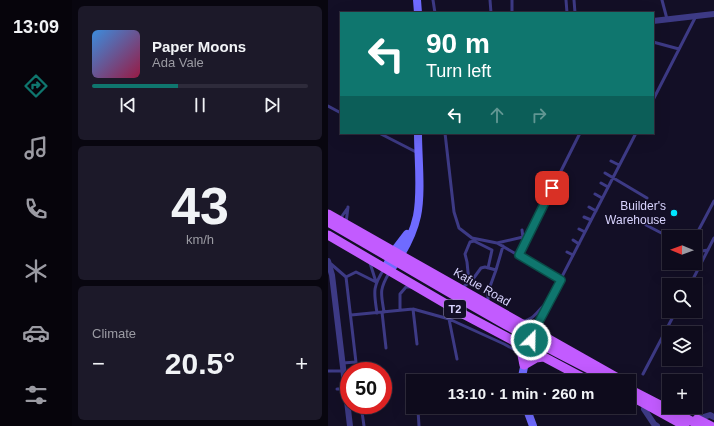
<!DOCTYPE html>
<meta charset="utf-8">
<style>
:root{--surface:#0e0b1c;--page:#1c1929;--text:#f1f3f6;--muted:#9b9ba3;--line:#2e2b3b;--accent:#0f766e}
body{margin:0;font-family:Helvetica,sans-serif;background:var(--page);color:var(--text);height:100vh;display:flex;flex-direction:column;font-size:15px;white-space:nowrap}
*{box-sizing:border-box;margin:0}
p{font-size:13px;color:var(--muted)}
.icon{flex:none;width:22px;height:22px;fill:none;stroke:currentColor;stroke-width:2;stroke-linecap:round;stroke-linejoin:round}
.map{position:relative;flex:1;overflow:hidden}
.panel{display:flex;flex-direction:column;gap:6px;padding:6px;background:#08060f;width:256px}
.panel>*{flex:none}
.top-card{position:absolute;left:12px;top:12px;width:314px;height:122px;border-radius:0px;box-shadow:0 4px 16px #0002,0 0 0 1px var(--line);background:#0f766e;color:#fff;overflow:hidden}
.needle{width:26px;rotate:271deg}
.fabs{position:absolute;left:334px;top:230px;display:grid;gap:8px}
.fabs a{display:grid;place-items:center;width:40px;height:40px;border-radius:0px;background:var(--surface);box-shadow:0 4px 16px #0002,0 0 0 1px var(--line);font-size:20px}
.speed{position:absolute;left:12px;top:362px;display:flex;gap:8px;font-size:20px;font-weight:700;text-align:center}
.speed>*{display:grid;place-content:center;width:52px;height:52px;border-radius:50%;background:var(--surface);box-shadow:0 4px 16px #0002,0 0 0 1px var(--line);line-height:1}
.speed .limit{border:6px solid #d22;background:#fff;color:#111}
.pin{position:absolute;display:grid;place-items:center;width:34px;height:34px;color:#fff;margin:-17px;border-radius:8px;box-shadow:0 2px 6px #0006}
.me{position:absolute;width:44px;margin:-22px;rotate:23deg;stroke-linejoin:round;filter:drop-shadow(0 0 3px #0008)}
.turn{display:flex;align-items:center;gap:14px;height:84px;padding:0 20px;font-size:18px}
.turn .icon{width:52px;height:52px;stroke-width:2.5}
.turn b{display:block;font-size:28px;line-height:34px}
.lanes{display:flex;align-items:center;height:38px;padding:0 20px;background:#0003;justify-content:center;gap:20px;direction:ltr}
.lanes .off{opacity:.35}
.big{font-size:30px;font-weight:600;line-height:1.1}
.panel .card{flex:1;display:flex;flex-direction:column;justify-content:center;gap:6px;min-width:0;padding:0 14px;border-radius:6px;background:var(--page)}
.panel .dial{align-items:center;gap:0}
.dial b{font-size:52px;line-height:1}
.song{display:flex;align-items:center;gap:12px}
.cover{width:48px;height:48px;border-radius:6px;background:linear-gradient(135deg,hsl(210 70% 55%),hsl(340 70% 35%))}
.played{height:4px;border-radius:2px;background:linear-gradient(90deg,var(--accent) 40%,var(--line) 40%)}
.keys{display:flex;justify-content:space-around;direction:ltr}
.heat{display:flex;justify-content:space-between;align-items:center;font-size:22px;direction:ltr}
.trip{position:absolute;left:78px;top:374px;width:230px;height:40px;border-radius:0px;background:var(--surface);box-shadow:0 4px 16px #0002,0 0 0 1px var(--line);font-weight:600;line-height:40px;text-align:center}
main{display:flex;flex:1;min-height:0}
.tabs{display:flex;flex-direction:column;width:72px;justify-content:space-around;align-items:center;background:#06040b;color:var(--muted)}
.tabs .icon{width:28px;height:28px}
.tabs .active{color:var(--accent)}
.tabs b{font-size:18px;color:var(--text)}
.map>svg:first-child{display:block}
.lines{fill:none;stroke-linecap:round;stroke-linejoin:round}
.lane{stroke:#3d3a85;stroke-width:3}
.street{stroke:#3d3a85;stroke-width:6}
.secondary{stroke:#6f6bff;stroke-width:8}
.primary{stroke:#c25bff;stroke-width:9}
.route-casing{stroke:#0a4d48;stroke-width:10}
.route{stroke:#0f766e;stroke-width:7}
.poi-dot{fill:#00e5ff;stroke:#130f26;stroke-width:1.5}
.labels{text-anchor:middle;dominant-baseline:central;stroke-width:3;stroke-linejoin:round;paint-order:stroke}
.shield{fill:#130f26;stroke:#9e99be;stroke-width:1}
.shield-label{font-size:11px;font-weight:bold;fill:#d9d4ff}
.poi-label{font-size:12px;fill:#d9d4ff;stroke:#130f26;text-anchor:end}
.street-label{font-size:12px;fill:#d9d4ff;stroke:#130f26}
</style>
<main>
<nav class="tabs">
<b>13:09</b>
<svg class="icon active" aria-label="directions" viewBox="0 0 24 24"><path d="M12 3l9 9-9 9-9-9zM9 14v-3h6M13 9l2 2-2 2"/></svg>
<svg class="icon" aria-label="music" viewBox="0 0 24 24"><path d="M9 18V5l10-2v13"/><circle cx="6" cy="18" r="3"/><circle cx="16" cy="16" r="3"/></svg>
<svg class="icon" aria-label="phone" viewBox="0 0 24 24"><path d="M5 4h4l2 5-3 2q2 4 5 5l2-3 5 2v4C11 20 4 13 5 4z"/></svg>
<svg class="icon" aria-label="climate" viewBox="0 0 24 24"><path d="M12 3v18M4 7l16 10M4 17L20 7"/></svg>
<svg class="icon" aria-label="car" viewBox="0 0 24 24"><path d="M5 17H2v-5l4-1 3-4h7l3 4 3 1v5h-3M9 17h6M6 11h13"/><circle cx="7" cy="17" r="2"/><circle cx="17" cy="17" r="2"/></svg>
<svg class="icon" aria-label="filters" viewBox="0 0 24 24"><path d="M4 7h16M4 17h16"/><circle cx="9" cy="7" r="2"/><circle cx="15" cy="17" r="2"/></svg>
</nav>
<section class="panel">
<div class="card">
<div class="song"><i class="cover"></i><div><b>Paper Moons</b><p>Ada Vale</p></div></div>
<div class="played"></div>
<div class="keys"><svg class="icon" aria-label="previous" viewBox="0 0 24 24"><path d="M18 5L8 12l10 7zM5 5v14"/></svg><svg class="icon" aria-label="pause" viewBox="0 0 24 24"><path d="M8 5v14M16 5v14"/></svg><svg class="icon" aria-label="next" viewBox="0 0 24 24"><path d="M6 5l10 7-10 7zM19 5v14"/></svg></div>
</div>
<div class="card dial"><b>43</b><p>km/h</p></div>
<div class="card"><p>Climate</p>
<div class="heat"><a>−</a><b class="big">20.5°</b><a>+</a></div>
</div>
</section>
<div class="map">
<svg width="386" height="426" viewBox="0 0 386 426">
<rect width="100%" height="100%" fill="#130f26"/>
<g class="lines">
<path class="lane" d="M 105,0 L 107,13
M 162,0 L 163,13
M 184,0 L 184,13
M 238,0 L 239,13
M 246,0 L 247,13
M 334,0 L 339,19
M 325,42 L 351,49
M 325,100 L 368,16
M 0,106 L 13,113
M 51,133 L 90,153
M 117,133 L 126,212 L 131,228 L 144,238 L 169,243 L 195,237
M 283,161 L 291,165
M 277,173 L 319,198
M 273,183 L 280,187
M 267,194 L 274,198
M 261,207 L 268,211
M 256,217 L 263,220
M 12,219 L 19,209
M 18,223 L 20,207
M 318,225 L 341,237
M 251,229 L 257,232
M 194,230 L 196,245
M 367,237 L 386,201
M 245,240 L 251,244
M 169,243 L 233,280
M 367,251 L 374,251 L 380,250
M 239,252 L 245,255
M 191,255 L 252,133
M 42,263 L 48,282
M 3,264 L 18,277 L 29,371
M 168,270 L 175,246
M 18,277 L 28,272 L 48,282
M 141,282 L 139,262 L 137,254 L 142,242 L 146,241 L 164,250 L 160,268
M 362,285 L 386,238
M 134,288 L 145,279 L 153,268 L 157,267 L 168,270 L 160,292 L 160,301
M 85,309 L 89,344
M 72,310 L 72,294 L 78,287 L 84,287
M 54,312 L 58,348
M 56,312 C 53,293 51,290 61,273
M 49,313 C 46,292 44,288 56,269
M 23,315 L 85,309 L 121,319 L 129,359
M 121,319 L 176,344 L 191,352
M 213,320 L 213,327 L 216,334
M 194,321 C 207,320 209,310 219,303
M 207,329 L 308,133
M 15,363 L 28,362
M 0,371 L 15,371
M 315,374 L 348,311
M 9,389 L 17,389
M 33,405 L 36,426
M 90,410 L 91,426"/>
<path class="street" d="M 325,21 L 386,14
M 0,261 L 4,275 L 22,426
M 316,409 L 326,424 L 329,426
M 369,419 L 382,415 L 386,417"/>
<path class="secondary" d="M 89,0 L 90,13
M 57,268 L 66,251 L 79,234
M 62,271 C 73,256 85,235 89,216 C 94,192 90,159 90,133
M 193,381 L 200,349 L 205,333
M 198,407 L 205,426"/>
<path class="primary" d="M 0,214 L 295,381
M 0,222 C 91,274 179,329 273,375
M 0,235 L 137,315 L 261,381
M 192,345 L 196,365 L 208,358 L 215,357
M 301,389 L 373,426
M 310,400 L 357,426
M 369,419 L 383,426"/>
</g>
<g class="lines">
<g class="route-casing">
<path id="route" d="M 203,340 L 206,331 L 233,280 L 191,255 L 224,188"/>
</g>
<use href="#route" class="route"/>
</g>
<circle class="poi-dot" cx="346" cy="213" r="4"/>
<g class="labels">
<rect class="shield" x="116" y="300" width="22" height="18" rx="3"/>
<g class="shield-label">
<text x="127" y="309">T2</text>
</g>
<g class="poi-label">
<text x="338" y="206">Builder's<tspan x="338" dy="14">Warehouse</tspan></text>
</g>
<g class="street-label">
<text transform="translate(154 287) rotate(30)">Kafue Road</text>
</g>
</g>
</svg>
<div class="fabs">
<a><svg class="needle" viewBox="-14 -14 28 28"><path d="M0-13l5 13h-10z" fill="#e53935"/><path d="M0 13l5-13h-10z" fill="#9b9ba3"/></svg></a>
<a><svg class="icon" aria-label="search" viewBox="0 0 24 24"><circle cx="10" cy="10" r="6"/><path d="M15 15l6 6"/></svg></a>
<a><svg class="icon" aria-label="layers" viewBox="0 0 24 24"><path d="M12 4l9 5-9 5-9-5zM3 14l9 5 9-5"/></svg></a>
<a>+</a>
</div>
<div class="speed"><div class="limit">50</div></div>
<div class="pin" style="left:224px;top:188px;background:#d93025"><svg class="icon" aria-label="arrive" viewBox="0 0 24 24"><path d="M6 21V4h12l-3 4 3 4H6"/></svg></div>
<svg class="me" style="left:203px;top:340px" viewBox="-20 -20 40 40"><circle r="17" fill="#0f766e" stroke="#fff" stroke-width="3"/><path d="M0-11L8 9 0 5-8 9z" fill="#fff"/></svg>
<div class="trip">13:10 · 1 min · 260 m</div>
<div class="top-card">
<div class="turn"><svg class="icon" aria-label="left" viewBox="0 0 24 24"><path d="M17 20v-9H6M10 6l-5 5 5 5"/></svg><div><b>90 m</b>Turn left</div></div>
<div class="lanes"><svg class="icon" aria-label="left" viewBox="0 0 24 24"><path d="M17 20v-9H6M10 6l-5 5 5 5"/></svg><svg class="icon off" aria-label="ahead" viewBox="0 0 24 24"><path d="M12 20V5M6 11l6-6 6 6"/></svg><svg class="icon off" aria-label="right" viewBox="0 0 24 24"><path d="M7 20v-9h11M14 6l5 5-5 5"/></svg></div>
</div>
</div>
</main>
